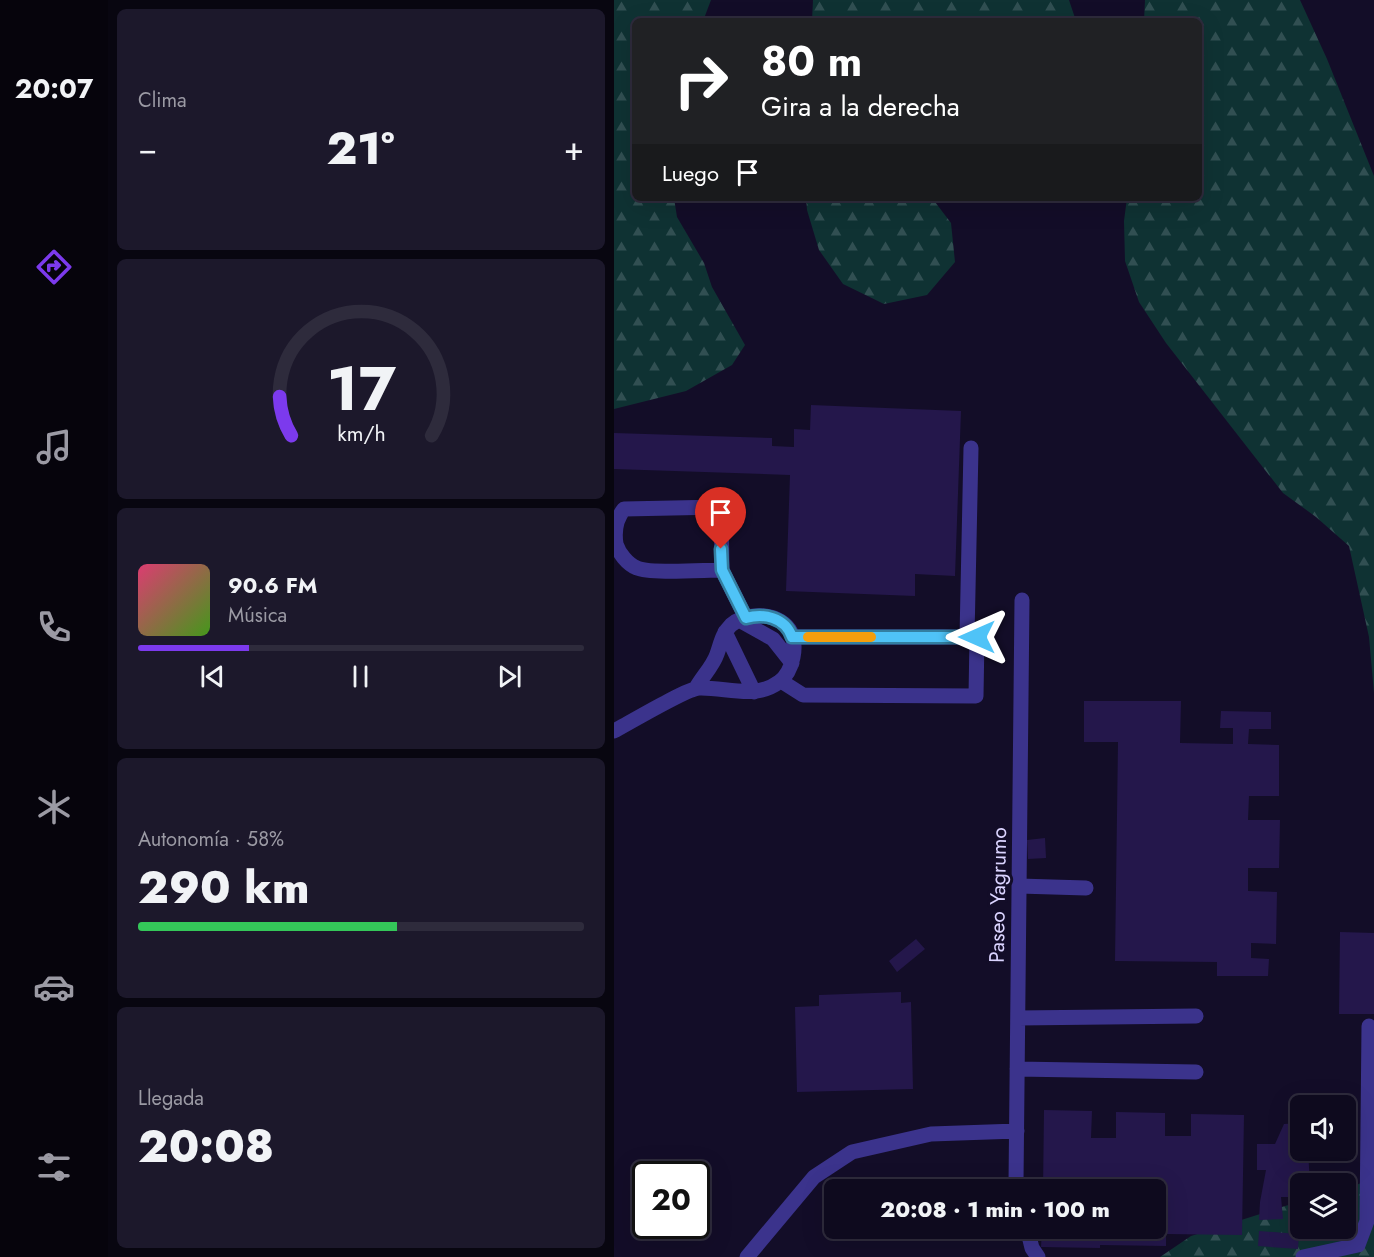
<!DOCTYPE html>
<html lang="es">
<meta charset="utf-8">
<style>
:root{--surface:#0e0a1e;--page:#1c182b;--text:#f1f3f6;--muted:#9b9aa4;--line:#2e2b3c;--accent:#7c3aed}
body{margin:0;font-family:Jost,sans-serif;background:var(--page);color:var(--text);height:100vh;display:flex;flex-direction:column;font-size:22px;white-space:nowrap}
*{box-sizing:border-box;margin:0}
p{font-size:20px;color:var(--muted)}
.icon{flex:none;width:33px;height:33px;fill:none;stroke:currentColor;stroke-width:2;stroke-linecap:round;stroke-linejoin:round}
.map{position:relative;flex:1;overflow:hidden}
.side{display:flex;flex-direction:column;gap:9px;padding:9px;background:#080610;width:506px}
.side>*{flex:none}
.top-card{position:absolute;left:18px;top:18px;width:570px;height:183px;border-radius:9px;box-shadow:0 6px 24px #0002,0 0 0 2px var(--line);background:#202124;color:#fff;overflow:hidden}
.fabs{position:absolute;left:676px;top:1095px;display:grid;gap:12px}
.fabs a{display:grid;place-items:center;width:66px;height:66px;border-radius:9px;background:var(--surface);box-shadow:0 6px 24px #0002,0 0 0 2px var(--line);font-size:30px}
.speed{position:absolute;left:18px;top:1161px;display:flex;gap:12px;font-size:30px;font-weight:700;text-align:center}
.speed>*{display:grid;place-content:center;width:78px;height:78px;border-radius:50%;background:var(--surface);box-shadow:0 6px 24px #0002,0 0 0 2px var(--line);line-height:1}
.speed .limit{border:3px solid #111;border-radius:9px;background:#fff;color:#111}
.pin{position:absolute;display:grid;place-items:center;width:51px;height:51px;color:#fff;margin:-62px -26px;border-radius:50% 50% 50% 0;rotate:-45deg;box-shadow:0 0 6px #0007}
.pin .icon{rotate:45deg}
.me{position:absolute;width:66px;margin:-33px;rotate:270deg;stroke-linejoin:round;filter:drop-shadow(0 0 4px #0008)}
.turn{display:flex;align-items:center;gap:21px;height:126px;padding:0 30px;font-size:27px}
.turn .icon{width:78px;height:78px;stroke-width:2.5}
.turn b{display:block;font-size:42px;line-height:51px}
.then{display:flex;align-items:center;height:57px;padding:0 30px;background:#0003;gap:12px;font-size:22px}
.big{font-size:45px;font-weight:800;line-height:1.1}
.side .card{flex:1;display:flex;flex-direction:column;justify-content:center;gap:9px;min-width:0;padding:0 21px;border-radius:9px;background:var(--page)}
.side .dial{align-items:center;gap:0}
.dial svg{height:156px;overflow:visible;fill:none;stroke:var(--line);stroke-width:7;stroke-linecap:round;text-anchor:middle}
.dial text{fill:var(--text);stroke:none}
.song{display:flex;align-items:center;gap:18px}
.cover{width:72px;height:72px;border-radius:9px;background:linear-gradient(135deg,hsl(340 70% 55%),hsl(100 70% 35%))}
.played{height:6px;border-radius:3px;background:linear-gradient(90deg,var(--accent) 25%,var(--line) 25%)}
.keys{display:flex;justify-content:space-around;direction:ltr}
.heat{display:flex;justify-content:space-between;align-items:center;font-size:33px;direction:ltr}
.charge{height:9px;border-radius:4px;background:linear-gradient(90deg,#34c759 58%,var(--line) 0)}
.trip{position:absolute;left:210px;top:1179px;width:342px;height:60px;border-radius:9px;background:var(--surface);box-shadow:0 6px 24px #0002,0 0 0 2px var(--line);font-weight:800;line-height:60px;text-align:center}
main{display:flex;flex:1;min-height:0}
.tabs{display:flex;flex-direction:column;width:108px;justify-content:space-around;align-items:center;background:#06040c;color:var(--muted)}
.tabs .icon{width:42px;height:42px}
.tabs .selected{color:var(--accent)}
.tabs b{font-size:27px;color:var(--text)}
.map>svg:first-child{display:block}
.forest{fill:url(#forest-firs)}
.building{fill:#24174b}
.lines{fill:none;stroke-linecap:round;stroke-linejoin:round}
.minor{stroke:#3b338c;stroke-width:15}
.route-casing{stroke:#337fa1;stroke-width:15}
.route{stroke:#4fc3f7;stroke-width:10}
.slow{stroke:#f59e0b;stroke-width:10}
.labels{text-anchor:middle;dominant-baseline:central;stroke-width:6;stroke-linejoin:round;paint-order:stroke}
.street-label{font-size:21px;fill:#dbd4ff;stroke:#130d28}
</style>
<main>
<nav class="tabs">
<b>20:07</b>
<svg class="icon selected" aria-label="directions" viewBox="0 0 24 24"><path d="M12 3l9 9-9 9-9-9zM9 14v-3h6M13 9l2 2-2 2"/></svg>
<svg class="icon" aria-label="music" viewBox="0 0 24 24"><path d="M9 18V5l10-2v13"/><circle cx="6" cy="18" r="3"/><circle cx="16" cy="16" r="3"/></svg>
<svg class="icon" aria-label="phone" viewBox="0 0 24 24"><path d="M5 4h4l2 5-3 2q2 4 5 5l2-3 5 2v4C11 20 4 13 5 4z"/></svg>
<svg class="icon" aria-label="climate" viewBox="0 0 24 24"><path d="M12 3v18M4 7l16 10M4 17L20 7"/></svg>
<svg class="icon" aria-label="car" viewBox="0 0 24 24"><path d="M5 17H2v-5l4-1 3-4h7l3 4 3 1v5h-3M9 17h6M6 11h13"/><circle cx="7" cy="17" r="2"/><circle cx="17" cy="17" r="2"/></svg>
<svg class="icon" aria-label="filters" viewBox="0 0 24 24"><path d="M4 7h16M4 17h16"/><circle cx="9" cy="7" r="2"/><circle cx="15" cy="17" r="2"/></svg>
</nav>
<section class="side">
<div class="card"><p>Clima</p>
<div class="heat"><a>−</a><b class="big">21°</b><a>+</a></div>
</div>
<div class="card dial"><svg viewBox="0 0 100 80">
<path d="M14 69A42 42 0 1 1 86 69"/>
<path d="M14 69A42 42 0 0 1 8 49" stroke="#7c3aed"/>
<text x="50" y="56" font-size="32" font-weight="700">17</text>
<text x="50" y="72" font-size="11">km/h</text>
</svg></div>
<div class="card">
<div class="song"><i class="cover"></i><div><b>90.6 FM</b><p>Música</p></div></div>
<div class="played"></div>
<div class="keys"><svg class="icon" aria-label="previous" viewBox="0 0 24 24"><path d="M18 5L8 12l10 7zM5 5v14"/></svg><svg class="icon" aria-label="pause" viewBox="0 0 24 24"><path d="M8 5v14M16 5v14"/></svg><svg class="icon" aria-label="next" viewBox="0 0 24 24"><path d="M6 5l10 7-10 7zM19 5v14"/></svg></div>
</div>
<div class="card"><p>Autonomía · 58%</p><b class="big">290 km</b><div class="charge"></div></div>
<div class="card"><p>Llegada</p><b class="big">20:08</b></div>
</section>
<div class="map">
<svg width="761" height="1257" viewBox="0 0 761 1257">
<defs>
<pattern id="forest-firs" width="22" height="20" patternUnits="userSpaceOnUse" patternTransform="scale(1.5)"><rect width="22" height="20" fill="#0f3233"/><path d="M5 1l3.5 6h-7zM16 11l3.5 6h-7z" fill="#314f52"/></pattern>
</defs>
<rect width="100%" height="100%" fill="#130d28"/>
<path class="forest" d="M 0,0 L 97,0 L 89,21 L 21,21 L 21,198 L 60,198 L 63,217 L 90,263 L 98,287 L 131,345 L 118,365 L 72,391 L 0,409 Z
M 199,0 L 455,0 L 462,21 L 198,21 Z
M 531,0 L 686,0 L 713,59 L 760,176 L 760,693 L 755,637 L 735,546 L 702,517 L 669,493 L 552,343 L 525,302 L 511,261 L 510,221 L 513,198 L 585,198 L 585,21 L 530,21 Z
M 192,198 L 318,198 L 337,223 L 341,262 L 313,295 L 270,304 L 229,284 L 205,250 L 193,210 Z
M 760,1178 L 760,1257 L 546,1257 L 577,1236 L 687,1201 L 687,1228 L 732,1228 L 732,1189 Z"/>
<path class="building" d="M 197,405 L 347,411 L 341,576 L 301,574 L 301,596 L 172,591 L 176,475 L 0,469 L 0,433 L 158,438 L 158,446 L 180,447 L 180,429 L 196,430 Z
M 470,701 L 567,701 L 566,743 L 619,744 L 619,728 L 606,728 L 607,711 L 657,712 L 657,729 L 635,729 L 634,744 L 665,745 L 665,796 L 635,796 L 634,820 L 666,820 L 665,868 L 634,868 L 634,891 L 663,892 L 662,944 L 637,943 L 637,958 L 655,959 L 654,976 L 603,976 L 603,962 L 501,961 L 504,742 L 470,742 Z
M 431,838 L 432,858 L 414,859 L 413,840 Z
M 726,932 L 761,933 L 761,1014 L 725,1014 Z
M 302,939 L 311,949 L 283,972 L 275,961 Z
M 287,992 L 287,1003 L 297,1002 L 299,1089 L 183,1092 L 181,1007 L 205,1006 L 205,995 Z
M 430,1110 L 478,1111 L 477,1138 L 502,1138 L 502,1112 L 551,1113 L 551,1136 L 577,1136 L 577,1114 L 630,1115 L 628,1235 L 552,1234 L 552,1246 L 486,1245 L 486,1248 L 427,1247 L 428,1228 L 542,1228 L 542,1190 L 429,1190 Z
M 687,1123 L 687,1150 L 694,1150 L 696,1184 L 687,1184 L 687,1226 L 676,1226 L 675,1197 L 667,1197 L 669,1219 L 645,1220 L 646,1202 L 652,1170 L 643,1170 L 643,1144 L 661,1144 L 670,1124 Z
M 645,1231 L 685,1234 L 684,1249 L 644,1246 Z"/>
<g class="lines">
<path class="minor" d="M 108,570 C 90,570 36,574 23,568 C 13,564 5,553 2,544 C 0,531 2,519 10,509 L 107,507 L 108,570 L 132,618
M 125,620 L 159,639 L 178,663
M 111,632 L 140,692
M 353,637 L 357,448
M 167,681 L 189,695 L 362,696 L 363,637 L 178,637
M 0,731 C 15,723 72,689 85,688 C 112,687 141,700 165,682 C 179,672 185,644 175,629 C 162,612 132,612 117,625 C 108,634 107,643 103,654 C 99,666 88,677 82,688
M 405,886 L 472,888
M 404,1018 L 582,1016
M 403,1069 L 582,1072
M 404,1190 L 402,1183 L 408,600
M 413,1228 L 418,1248 L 424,1257
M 133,1257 L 200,1177 L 238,1152 L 317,1134 L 403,1131
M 689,1257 L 744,1245 L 753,1221 L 755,1026"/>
</g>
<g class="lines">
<g class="route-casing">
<path id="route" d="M 107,549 L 108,570 L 132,618 C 149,613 171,617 178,637 L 363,637"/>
</g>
<use href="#route" class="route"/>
<path class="slow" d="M 194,637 L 257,637"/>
</g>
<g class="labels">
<g class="street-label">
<text transform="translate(384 895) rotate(-89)">Paseo Yagrumo</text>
</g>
</g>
</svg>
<div class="fabs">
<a><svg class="icon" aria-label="sound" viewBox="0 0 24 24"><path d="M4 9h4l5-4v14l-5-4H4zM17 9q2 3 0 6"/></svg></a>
<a><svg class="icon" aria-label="layers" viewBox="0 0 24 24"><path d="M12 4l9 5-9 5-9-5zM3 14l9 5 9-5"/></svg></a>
</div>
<div class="speed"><div class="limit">20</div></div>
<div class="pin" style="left:107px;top:549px;background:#d93025"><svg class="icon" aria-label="arrive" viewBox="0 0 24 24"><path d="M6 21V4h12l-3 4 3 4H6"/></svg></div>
<svg class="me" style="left:363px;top:637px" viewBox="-20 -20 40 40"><path d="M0-17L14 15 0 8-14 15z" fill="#4fc3f7" stroke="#fff" stroke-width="4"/></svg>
<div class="trip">20:08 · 1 min · 100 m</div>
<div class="top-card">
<div class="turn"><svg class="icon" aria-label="right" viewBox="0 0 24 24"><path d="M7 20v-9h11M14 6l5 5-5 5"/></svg><div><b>80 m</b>Gira a la derecha</div></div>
<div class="then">Luego<svg class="icon" aria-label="arrive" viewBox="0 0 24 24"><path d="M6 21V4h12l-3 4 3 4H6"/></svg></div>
</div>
</div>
</main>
